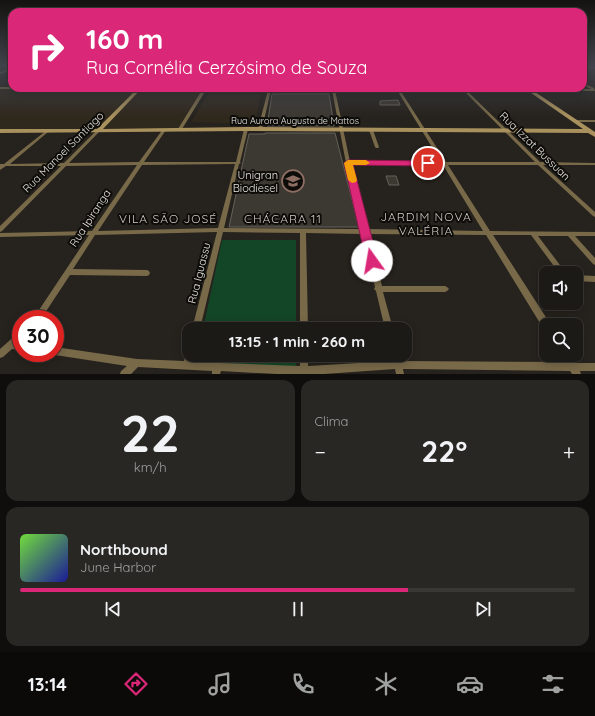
<!DOCTYPE html>
<html lang="pt">
<meta charset="utf-8">
<style>
:root{--surface:#1c1a16;--page:#292723;--text:#f1f3f6;--muted:#a0a1a1;--line:#3a3835;--accent:#db2777}
body{margin:0;font-family:Quicksand,sans-serif;background:var(--page);color:var(--text);height:100vh;display:flex;flex-direction:column;font-size:15px;white-space:nowrap}
*{box-sizing:border-box;margin:0}
p{font-size:13px;color:var(--muted)}
.icon{flex:none;width:22px;height:22px;fill:none;stroke:currentColor;stroke-width:2;stroke-linecap:round;stroke-linejoin:round}
.map{position:relative;height:374px;overflow:hidden}
.side{display:flex;flex-direction:column;gap:6px;padding:6px;background:#0f0e0c;flex:1}
.side>*{flex:none}
.guide{position:absolute;left:8px;top:8px;width:579px;height:84px;border-radius:12px;box-shadow:0 2px 10px #0003,0 0 0 1px var(--line);background:#db2777;color:#fff;overflow:hidden}
.buttons{position:absolute;left:539px;top:266px;display:grid;gap:8px}
.buttons a{display:grid;place-items:center;width:44px;height:44px;border-radius:8px;background:var(--surface);box-shadow:0 2px 10px #0003,0 0 0 1px var(--line);font-size:20px}
.speed{position:absolute;left:12px;top:310px;display:flex;gap:8px;font-size:20px;font-weight:700;text-align:center}
.speed>*{display:grid;place-content:center;width:52px;height:52px;border-radius:50%;background:var(--surface);box-shadow:0 2px 10px #0003,0 0 0 1px var(--line);line-height:1}
.speed .limit{border:6px solid #d22;background:#fff;color:#111}
.pin{position:absolute;display:grid;place-items:center;width:34px;height:34px;color:#fff;margin:-17px;border:2px solid #fff;border-radius:50%;box-shadow:0 1px 4px #0007}
.me{position:absolute;width:44px;margin:-22px;rotate:347deg;stroke-linejoin:round;filter:drop-shadow(0 0 3px #0008)}
.turn{display:flex;align-items:center;gap:14px;height:84px;padding:0 12px;font-size:18px}
.turn .icon{width:52px;height:52px;stroke-width:2.5}
.turn b{display:block;font-size:28px;line-height:34px}
.big{font-size:30px;font-weight:700;line-height:1.1}
.side .card{flex:1;display:flex;flex-direction:column;justify-content:center;gap:6px;min-width:0;padding:0 14px;border-radius:12px;background:var(--page)}
.side .dial{align-items:center;gap:0}
.dial b{font-size:52px;line-height:1}
.song{display:flex;align-items:center;gap:12px}
.cover{width:48px;height:48px;border-radius:6px;background:linear-gradient(135deg,hsl(100 70% 55%),hsl(240 70% 35%))}
.played{height:4px;border-radius:2px;background:linear-gradient(90deg,var(--accent) 70%,var(--line) 70%)}
.keys{display:flex;justify-content:space-around;direction:ltr}
.heat{display:flex;justify-content:space-between;align-items:center;font-size:22px;direction:ltr}
.side .tiles{flex:1;display:grid;gap:6px;grid-template-columns:1fr 1fr}
.card:last-child{grid-column:span 2}
.trip{position:absolute;left:182px;top:322px;width:230px;height:40px;border-radius:12px;background:var(--surface);box-shadow:0 2px 10px #0003,0 0 0 1px var(--line);font-weight:700;line-height:40px;text-align:center}
.menu{display:flex;height:64px;justify-content:space-around;align-items:center;background:#0b0a09;color:var(--muted)}
.menu .icon{width:28px;height:28px}
.menu .on{color:var(--accent)}
.menu b{font-size:18px;color:var(--text)}
.map>svg:first-child{display:block}
.built{fill:#2f281d}
.green{fill:#134626}
.building{fill:#3c3832;stroke:#65605a}
.lines{fill:none;stroke-linecap:round;stroke-linejoin:round}
.street{fill:#786949;fill-rule:evenodd}
.secondary{fill:#a9915d;fill-rule:evenodd}
.route{fill:#db2777;stroke:#8e194d}
.slow{fill:#f59e0b}
.labels{text-anchor:middle;dominant-baseline:central;stroke-width:4;stroke-linejoin:round;paint-order:stroke}
.far-street-label{font-size:9px;fill:#e5e3df;stroke:#0d0c09}
.street-label{font-size:11px;fill:#e5e3df;stroke:#0d0c09}
.poi-label{font-size:11px;fill:#e5e3df;stroke:#0d0c09;text-anchor:end}
.neighbourhood-label{font-size:12px;letter-spacing:1px;fill:#cec9c2;stroke:#0d0c09}
</style>
<div class="map">
<svg width="595" height="374" viewBox="0 0 595 374">
<rect width="100%" height="100%" fill="#26221d"/>
<path class="built" d="M 0,88 L 205,88 L 180,129 L 0,131 Z
M 208,94 L 261,94 L 255,124 L 191,122 Z"/>
<path class="green" d="M 222,240 L 296,240 L 296,329 L 203,329 Z
M 198,355 L 296,355 L 296,367 L 195,369 Z"/>
<path class="building" d="M 272,94 L 329,94 L 334,126 L 267,126 Z
M 398,100 L 400,105 L 380,105 L 380,101 Z
M 265,133 L 335,133 L 359,227 L 229,227 L 249,134 L 265,134 Z
M 386,176 L 396,176 L 399,185 L 389,185 Z"/>
<g class="lines">
<path class="street" d="M 583,67 L 595,67 L 595,69 L 583,69 Z
M 12,68 L 12,70 L 0,74 L 0,72 Z
M 583,83 L 594,88 L 595,91 L 466,90 L 540,162 L 595,163 L 595,165 L 543,165 L 595,212 L 595,217 L 593,216 L 538,165 L 448,165 L 490,231 L 595,232 L 595,236 L 575,236 L 595,258 L 595,265 L 593,264 L 568,236 L 538,236 L 566,273 L 559,273 L 531,235 L 493,235 L 549,322 L 550,325 L 546,325 L 546,329 L 543,328 L 486,235 L 368,234 L 382,286 L 445,286 L 447,287 L 449,289 L 447,291 L 445,292 L 383,292 L 393,329 L 385,329 L 376,291 L 374,289 L 375,287 L 362,234 L 306,233 L 308,329 L 300,329 L 300,233 L 223,232 L 200,329 L 192,329 L 217,232 L 95,235 L 73,269 L 147,270 L 149,271 L 150,273 L 149,275 L 147,276 L 70,275 L 41,319 L 33,319 L 89,235 L 0,237 L 0,233 L 92,231 L 137,165 L 66,166 L 2,231 L 0,232 L 0,226 L 61,166 L 6,166 L 0,170 L 0,164 L 4,164 L 47,130 L 48,130 L 48,132 L 10,164 L 64,163 L 98,129 L 100,129 L 100,131 L 69,163 L 139,162 L 163,129 L 164,129 L 166,130 L 144,162 L 236,162 L 244,129 L 245,128 L 247,128 L 248,129 L 240,162 L 241,163 L 239,164 L 224,228 L 361,229 L 346,163 L 332,90 L 271,90 L 262,129 L 260,130 L 258,129 L 268,90 L 206,90 L 182,129 L 180,130 L 178,129 L 202,90 L 0,89 L 0,87 L 12,87 L 12,88 L 463,88 L 591,89 L 583,85 ZM 335,90 L 397,90 L 441,162 L 350,162 ZM 400,90 L 463,90 L 535,162 L 446,162 ZM 235,164 L 218,228 L 98,231 L 142,165 ZM 351,164 L 443,165 L 483,231 L 367,229 Z
M 574,120 L 595,120 L 595,122 L 574,122 Z
M 370,129 L 372,129 L 373,130 L 379,147 L 378,148 L 376,148 L 375,147 L 369,130 Z
M 576,275 L 595,276 L 595,282 L 576,281 Z
M 21,332 L 21,341 L 20,342 L 21,342 L 21,350 L 12,349 L 3,357 L 0,358 L 0,349 L 18,333 Z
M 55,347 L 137,359 L 184,361 L 186,352 L 189,351 L 189,355 L 193,355 L 192,361 L 216,363 L 218,362 L 220,363 L 300,366 L 300,355 L 308,355 L 308,366 L 393,361 L 392,355 L 400,355 L 401,361 L 565,362 L 561,355 L 570,355 L 575,363 L 595,363 L 595,371 L 580,371 L 581,374 L 572,374 L 570,371 L 403,369 L 404,374 L 396,374 L 395,369 L 324,374 L 277,374 L 221,371 L 220,374 L 212,374 L 212,371 L 138,367 L 131,374 L 120,374 L 121,371 L 127,366 L 55,355 L 52,353 L 55,353 Z"/>
<path class="secondary" d="M 138,88 L 142,88 L 103,129 L 246,127 L 583,129 L 524,88 L 529,88 L 595,132 L 595,137 L 588,133 L 246,131 L 0,133 L 0,129 L 97,129 Z"/>
</g>
<linearGradient id="sky" x2="0" y2="1"><stop stop-color="#151310"/><stop offset="0.56" stop-color="#41444c"/><stop offset="1" stop-color="#41444c" stop-opacity="0"/></linearGradient>
<rect width="595" height="117" fill="url(#sky)"/>
<path class="route" d="M 348,160 L 428,161 L 432,163 L 428,166 L 353,165 L 378,261 L 376,264 L 372,265 L 368,264 L 366,261 L 344,163 Z"/>
<path class="slow" d="M 348,160 L 366,160 L 370,163 L 366,165 L 353,165 L 357,180 L 356,182 L 352,183 L 348,180 L 344,163 Z"/>
<defs>
<g id="university-ring" transform="scale(1.15)"><circle r="9.5" fill="#0d0c09" stroke="#8d6e63" stroke-width="1.5"/><path d="M0-5L7-2L0 1L-7-2ZM-4 1L0 2.5L4 1V4Q0 6-4 4Z" fill="#8d6e63"/></g>
</defs>
<g fill-rule="evenodd">
<use href="#university-ring" x="293" y="181"/>
</g>
<g class="labels">
<g class="far-street-label">
<text x="295" y="120">Rua Aurora Augusta de Mattos</text>
</g>
<g class="street-label">
<text transform="translate(535 146) rotate(44)">Rua Izzat Bussuan</text>
<text transform="translate(63 152) rotate(-45)">Rua Manoel Santiago</text>
<text transform="translate(90 218) rotate(-57)">Rua Ipiranga</text>
<text transform="translate(199 273) rotate(-76)">Rua Iguassu</text>
</g>
<g class="poi-label">
<text x="278" y="175">Unigran<tspan x="278" dy="13">Biodiesel</tspan></text>
</g>
<g class="neighbourhood-label">
<text x="426" y="216">JARDIM NOVA<tspan x="426" dy="14">VALÉRIA</tspan></text>
<text x="168" y="218">VILA SÃO JOSÉ</text>
<text x="283" y="218">CHÁCARA 11</text>
</g>
</g>
</svg>
<div class="buttons">
<a><svg class="icon" aria-label="sound" viewBox="0 0 24 24"><path d="M4 9h4l5-4v14l-5-4H4zM17 9q2 3 0 6"/></svg></a>
<a><svg class="icon" aria-label="search" viewBox="0 0 24 24"><circle cx="10" cy="10" r="6"/><path d="M15 15l6 6"/></svg></a>
</div>
<div class="speed"><div class="limit">30</div></div>
<div class="pin" style="left:428px;top:163px;background:#d93025"><svg class="icon" aria-label="arrive" viewBox="0 0 24 24"><path d="M6 21V4h12l-3 4 3 4H6"/></svg></div>
<svg class="me" style="left:372px;top:261px" viewBox="-20 -20 40 40"><circle r="19" fill="#fff"/><path d="M0-13L10 11 0 6-10 11z" fill="#db2777"/></svg>
<div class="trip">13:15 · 1 min · 260 m</div>
<div class="guide">
<div class="turn"><svg class="icon" aria-label="right" viewBox="0 0 24 24"><path d="M7 20v-9h11M14 6l5 5-5 5"/></svg><div><b>160 m</b>Rua Cornélia Cerzósimo de Souza</div></div>
</div>
</div>
<section class="side">
<div class="tiles">
<div class="card dial"><b>22</b><p>km/h</p></div>
<div class="card"><p>Clima</p>
<div class="heat"><a>−</a><b class="big">22°</b><a>+</a></div>
</div>
<div class="card">
<div class="song"><i class="cover"></i><div><b>Northbound</b><p>June Harbor</p></div></div>
<div class="played"></div>
<div class="keys"><svg class="icon" aria-label="previous" viewBox="0 0 24 24"><path d="M18 5L8 12l10 7zM5 5v14"/></svg><svg class="icon" aria-label="pause" viewBox="0 0 24 24"><path d="M8 5v14M16 5v14"/></svg><svg class="icon" aria-label="next" viewBox="0 0 24 24"><path d="M6 5l10 7-10 7zM19 5v14"/></svg></div>
</div>
</div>
</section>
<nav class="menu">
<b>13:14</b>
<svg class="icon on" aria-label="directions" viewBox="0 0 24 24"><path d="M12 3l9 9-9 9-9-9zM9 14v-3h6M13 9l2 2-2 2"/></svg>
<svg class="icon" aria-label="music" viewBox="0 0 24 24"><path d="M9 18V5l10-2v13"/><circle cx="6" cy="18" r="3"/><circle cx="16" cy="16" r="3"/></svg>
<svg class="icon" aria-label="phone" viewBox="0 0 24 24"><path d="M5 4h4l2 5-3 2q2 4 5 5l2-3 5 2v4C11 20 4 13 5 4z"/></svg>
<svg class="icon" aria-label="climate" viewBox="0 0 24 24"><path d="M12 3v18M4 7l16 10M4 17L20 7"/></svg>
<svg class="icon" aria-label="car" viewBox="0 0 24 24"><path d="M5 17H2v-5l4-1 3-4h7l3 4 3 1v5h-3M9 17h6M6 11h13"/><circle cx="7" cy="17" r="2"/><circle cx="17" cy="17" r="2"/></svg>
<svg class="icon" aria-label="filters" viewBox="0 0 24 24"><path d="M4 7h16M4 17h16"/><circle cx="9" cy="7" r="2"/><circle cx="15" cy="17" r="2"/></svg>
</nav>
